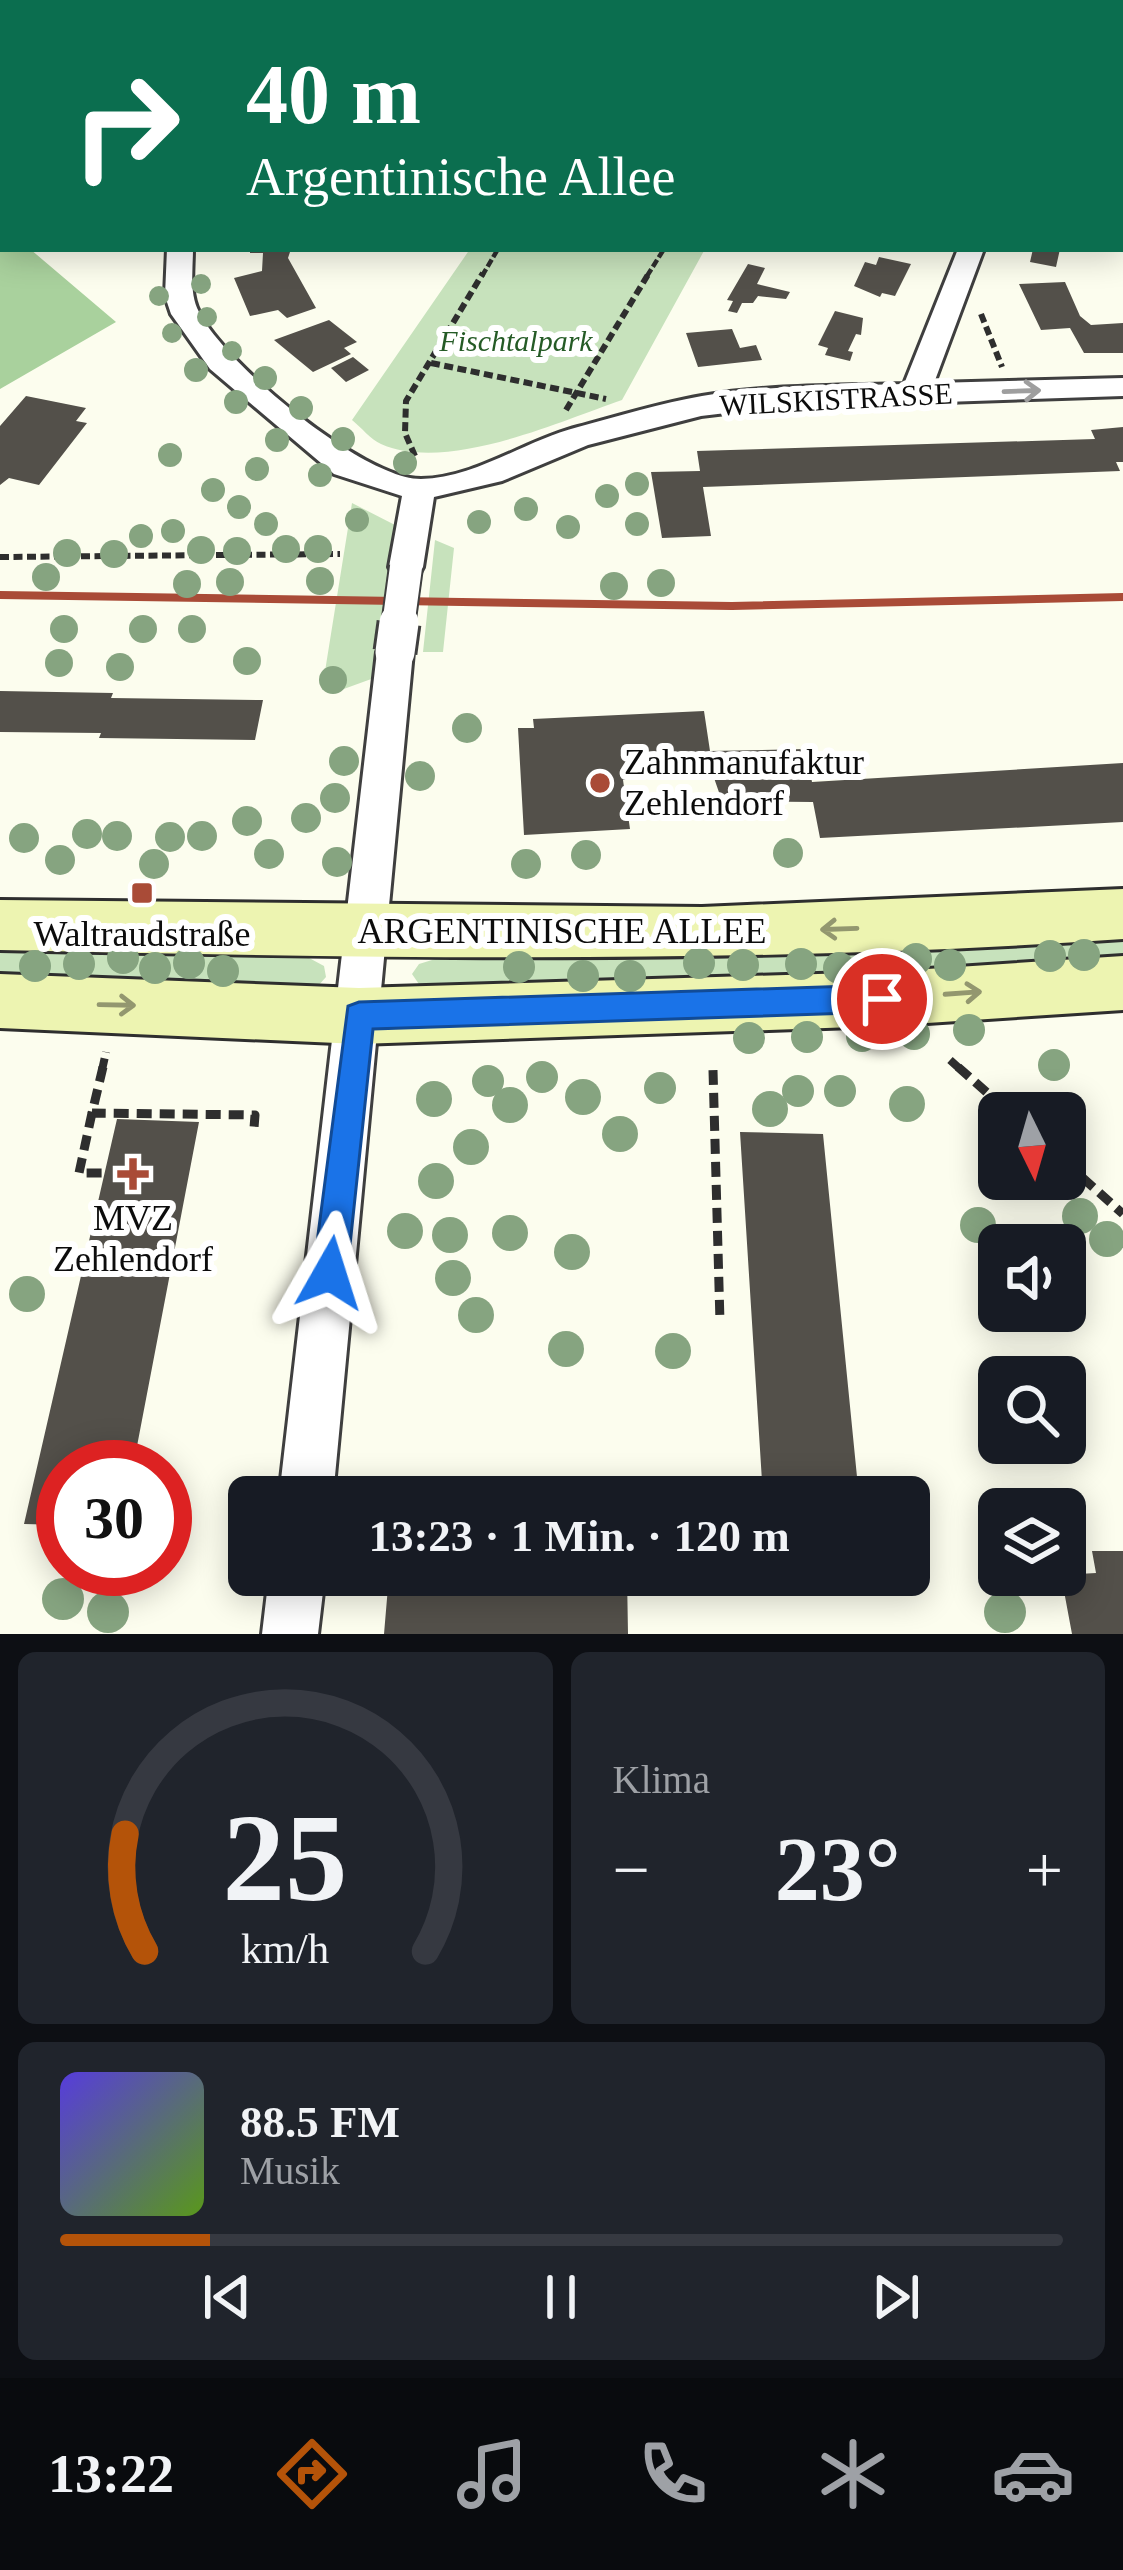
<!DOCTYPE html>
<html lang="de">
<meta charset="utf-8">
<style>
:root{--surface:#171b24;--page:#20242c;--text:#f1f3f6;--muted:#9ea1a6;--line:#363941;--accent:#b45309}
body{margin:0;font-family:"Times New Roman",serif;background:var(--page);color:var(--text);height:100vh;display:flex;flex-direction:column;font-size:45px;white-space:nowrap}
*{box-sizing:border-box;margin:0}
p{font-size:39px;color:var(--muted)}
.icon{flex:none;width:66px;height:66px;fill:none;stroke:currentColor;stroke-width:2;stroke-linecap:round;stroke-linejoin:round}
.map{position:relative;height:1634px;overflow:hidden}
.side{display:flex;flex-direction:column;gap:18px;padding:18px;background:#0d0f14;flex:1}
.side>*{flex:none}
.top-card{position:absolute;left:0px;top:0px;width:1125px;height:252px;box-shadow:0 6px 30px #0003;background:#0b6e4f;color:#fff;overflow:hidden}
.needle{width:78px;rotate:175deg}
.buttons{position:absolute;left:978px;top:1092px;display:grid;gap:24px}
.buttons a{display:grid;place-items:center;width:108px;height:108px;border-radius:18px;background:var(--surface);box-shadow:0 6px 30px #0003;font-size:60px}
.speed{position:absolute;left:36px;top:1440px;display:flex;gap:24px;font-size:60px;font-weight:700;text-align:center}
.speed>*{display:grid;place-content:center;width:156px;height:156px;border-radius:50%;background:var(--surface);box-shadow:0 6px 30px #0003;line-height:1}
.speed .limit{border:18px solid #d22;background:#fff;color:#111}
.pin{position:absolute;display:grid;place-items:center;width:102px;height:102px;color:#fff;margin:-51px;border:6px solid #fff;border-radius:50%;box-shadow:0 3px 12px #0007}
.me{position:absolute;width:132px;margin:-66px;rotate:6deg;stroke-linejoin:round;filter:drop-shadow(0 0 9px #0008)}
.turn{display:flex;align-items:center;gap:42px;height:252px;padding:0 48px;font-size:54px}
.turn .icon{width:156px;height:156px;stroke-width:2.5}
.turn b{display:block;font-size:84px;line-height:102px}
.big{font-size:90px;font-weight:600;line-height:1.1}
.side .tile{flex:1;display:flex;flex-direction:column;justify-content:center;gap:18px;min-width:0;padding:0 42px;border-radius:18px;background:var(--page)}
.side .dial{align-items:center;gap:0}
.dial svg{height:312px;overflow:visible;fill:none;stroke:var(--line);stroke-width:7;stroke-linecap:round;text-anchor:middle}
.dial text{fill:var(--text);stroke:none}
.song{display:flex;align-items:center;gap:36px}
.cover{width:144px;height:144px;border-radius:18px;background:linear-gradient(135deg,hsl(250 70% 55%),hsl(90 70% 35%))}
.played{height:12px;border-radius:6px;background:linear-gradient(90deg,var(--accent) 15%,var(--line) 15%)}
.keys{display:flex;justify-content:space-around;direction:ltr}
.heat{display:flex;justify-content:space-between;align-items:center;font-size:66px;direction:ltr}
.side .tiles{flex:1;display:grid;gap:18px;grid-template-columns:1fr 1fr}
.tile:last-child{grid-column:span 2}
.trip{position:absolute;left:228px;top:1476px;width:702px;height:120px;border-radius:18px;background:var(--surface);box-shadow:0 6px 30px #0003;font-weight:600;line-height:120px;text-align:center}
.menu{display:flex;height:192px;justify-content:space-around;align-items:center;background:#090b0e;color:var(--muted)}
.menu .icon{width:84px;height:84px}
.menu .selected{color:var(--accent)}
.menu b{font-size:54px;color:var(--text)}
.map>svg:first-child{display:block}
.green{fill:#c7e2bc}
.forest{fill:#a9d19d}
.building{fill:#53504a}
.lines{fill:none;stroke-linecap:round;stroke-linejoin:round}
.street-casing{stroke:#3f3f3f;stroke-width:6}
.secondary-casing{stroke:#2e2e2e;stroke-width:6}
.path-far3{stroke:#2e2e2e;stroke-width:4.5;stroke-dasharray:8 3;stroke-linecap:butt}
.path-far2{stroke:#2e2e2e;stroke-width:6;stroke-dasharray:9 4.5;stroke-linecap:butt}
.path-far1{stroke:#2e2e2e;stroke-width:8;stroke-dasharray:12 6;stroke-linecap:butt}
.path{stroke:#2e2e2e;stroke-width:9;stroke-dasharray:15 8;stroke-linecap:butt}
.street{fill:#fff;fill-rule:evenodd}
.secondary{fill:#edf4b1;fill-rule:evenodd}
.rail{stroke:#a94b37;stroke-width:8}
.street-bridge-far1-casing{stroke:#3f3f3f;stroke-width:36;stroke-linecap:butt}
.street-bridge-casing{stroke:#3f3f3f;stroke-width:45;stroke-linecap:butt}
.street-bridge-far1{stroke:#fff;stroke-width:32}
.street-bridge{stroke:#fff;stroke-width:39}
.tree{fill:#86a480}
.oneway{stroke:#9e9e9e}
.oneway2{stroke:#93976f}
.route{fill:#1a73e8;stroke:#114b97;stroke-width:3}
.poi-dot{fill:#a94b37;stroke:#fff;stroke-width:4.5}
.labels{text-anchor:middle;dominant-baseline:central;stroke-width:12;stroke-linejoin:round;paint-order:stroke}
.far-park-label{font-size:30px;font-style:italic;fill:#255b26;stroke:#fff}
.far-street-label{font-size:30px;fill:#0c0c0c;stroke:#fff}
.poi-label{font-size:36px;fill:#0c0c0c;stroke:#fff}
.street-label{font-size:36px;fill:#0c0c0c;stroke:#fff}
</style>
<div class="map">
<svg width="1123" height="1634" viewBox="0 0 1123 1634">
<rect width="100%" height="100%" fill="#fcfdee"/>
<path class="green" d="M 470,249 L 705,249 L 622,400 C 558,422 447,473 381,444 C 371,440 361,427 352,420 Z
M 352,503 L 395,525 L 374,678 L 341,690 L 322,690 Z
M 435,540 L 454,548 L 443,652 L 423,652 Z
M 1123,931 L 1123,959 L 955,970 L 423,990 L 412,974 L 419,964 L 445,956 Z
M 0,945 L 298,952 L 324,966 L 326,977 L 317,987 L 307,987 L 0,974 Z"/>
<path class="forest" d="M 0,224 L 3,249 L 30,249 L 116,322 L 0,389 Z"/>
<path class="building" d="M 250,249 L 291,249 L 288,258 L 316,308 L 287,318 L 278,310 L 250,316 L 234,278 L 262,271 L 263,253 L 250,253 Z
M 1033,249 L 1060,249 L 1056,267 L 1030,262 Z
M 879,257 L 911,264 L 895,296 L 882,293 L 880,297 L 854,286 L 865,262 L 876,265 Z
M 748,264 L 765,268 L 757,284 L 790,292 L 786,299 L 758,296 L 753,303 L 742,303 L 737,313 L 728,311 L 733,301 L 727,300 Z
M 1065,282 L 1080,316 L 1091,325 L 1123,323 L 1123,353 L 1084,353 L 1070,328 L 1041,330 L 1019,284 Z
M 835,311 L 863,318 L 861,335 L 856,334 L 848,351 L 853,352 L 850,361 L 825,355 L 828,348 L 818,345 Z
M 329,320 L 357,342 L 344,348 L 351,354 L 313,372 L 274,340 Z
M 732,329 L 740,348 L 756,345 L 762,360 L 698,367 L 686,333 Z
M 353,357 L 369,370 L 346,382 L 331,368 Z
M 26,396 L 86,408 L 76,421 L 87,423 L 39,485 L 9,478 L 0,485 L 0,426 Z
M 1123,427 L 1123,462 L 1116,462 L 1120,471 L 703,487 L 711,536 L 662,538 L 651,472 L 700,471 L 697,451 L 1095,439 L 1091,430 Z
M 0,691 L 113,693 L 111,698 L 263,700 L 255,740 L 99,738 L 101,733 L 0,732 Z
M 704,711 L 710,751 L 806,749 L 812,782 L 1123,763 L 1123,822 L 820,838 L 813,802 L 722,801 L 713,775 L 623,780 L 630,829 L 524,835 L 518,728 L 534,728 L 533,719 Z
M 117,1119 L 199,1122 L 133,1467 L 63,1467 L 63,1525 L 24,1524 Z
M 740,1132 L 823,1134 L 859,1497 L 763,1497 Z
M 1092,1551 L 1123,1551 L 1123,1634 L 1072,1634 L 1061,1575 L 1096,1573 Z
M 389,1575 L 627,1575 L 628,1634 L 384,1634 Z"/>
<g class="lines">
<g class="street-casing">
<path id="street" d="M 0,0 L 14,0 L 16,3 L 3,3 L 3,9 Z
M 345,0 L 368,0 L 343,3 Z
M 1019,0 L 1041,0 L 1041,3 L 1019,3 Z
M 1106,0 L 1123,0 L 1123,8 L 1122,3 Z
M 167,249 L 193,249 C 193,270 189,293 199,312 C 224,363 363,479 421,479 C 476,478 526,440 578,427 C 619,416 661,403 702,396 C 769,385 837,386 904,384 L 958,249 L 984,249 L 934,383 L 1123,378 L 1123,396 L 768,408 L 701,416 L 588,445 L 502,481 L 434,497 L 423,567 L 418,576 L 394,576 L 389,567 L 402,496 L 334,474 L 210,369 L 171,314 L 165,296 Z
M 395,639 L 408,643 L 413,652 L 333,1497 L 279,1497 L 377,652 L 382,643 Z
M 269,1575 L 325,1575 L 318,1634 L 262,1634 Z"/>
</g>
<g class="secondary-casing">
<path id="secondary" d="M 1123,889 L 1123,939 C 749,965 375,958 0,950 L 0,900 L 702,907 Z
M 1123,956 L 1123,1010 L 882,1026 L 359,1044 L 0,1028 L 0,974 L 359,988 L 882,972 Z"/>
</g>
<path class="path-far3" d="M 482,276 L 498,249
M 647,276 L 664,249"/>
<path class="path-far2" d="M 981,314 L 1002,367
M 431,363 L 606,399
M 566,410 L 649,273
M 415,456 L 405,433 L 406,401 L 483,273
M 0,557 L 340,554"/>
<path class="path-far1" d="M 950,1060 L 961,1070
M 102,1070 L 106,1052"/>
<path class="path" d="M 103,1067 L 92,1113 L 255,1115 L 254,1128
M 958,1067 L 1010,1113
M 713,1070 L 720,1322
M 92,1113 L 79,1173 L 105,1173
M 1065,1162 L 1123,1214"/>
<use href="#street" class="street"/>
<use href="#secondary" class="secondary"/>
<path class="rail" d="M 0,595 L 732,606 L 1123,597"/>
<g class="street-bridge-far1-casing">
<path id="street-bridge-far1" d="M 398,626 L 406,567"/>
</g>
<g class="street-bridge-casing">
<path id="street-bridge" d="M 395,652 L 399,623"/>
</g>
<use href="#street-bridge-far1" class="street-bridge-far1"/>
<use href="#street-bridge" class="street-bridge"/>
</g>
<g class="tree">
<circle cx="201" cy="284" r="10"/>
<circle cx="159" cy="296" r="10"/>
<circle cx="207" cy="317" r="10"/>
<circle cx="172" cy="333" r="10"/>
<circle cx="232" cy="351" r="10"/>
<circle cx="196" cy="370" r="12"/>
<circle cx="265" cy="378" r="12"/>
<circle cx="236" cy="402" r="12"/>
<circle cx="301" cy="408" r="12"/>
<circle cx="343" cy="439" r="12"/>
<circle cx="277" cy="440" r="12"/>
<circle cx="170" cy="455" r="12"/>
<circle cx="405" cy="463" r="12"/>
<circle cx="257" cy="469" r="12"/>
<circle cx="320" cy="475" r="12"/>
<circle cx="637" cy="484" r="12"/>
<circle cx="213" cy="490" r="12"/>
<circle cx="607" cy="496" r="12"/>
<circle cx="239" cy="507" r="12"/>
<circle cx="526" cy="509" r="12"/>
<circle cx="357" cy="520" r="12"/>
<circle cx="479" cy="522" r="12"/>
<circle cx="266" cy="524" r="12"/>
<circle cx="637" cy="524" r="12"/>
<circle cx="568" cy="527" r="12"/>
<circle cx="173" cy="531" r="12"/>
<circle cx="141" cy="536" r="12"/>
<circle cx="286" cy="549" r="14"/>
<circle cx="318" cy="549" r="14"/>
<circle cx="201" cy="550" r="14"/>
<circle cx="237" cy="551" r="14"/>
<circle cx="67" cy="553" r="14"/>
<circle cx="114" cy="554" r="14"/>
<circle cx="46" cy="577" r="14"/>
<circle cx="320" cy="581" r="14"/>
<circle cx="230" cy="582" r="14"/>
<circle cx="661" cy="583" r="14"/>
<circle cx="187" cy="584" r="14"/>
<circle cx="614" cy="586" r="14"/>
<circle cx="64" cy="629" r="14"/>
<circle cx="143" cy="629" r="14"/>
<circle cx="192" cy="629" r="14"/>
<circle cx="247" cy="661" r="14"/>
<circle cx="59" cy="663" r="14"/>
<circle cx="120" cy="667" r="14"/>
<circle cx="333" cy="680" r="14"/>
<circle cx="467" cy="728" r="15"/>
<circle cx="344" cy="761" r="15"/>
<circle cx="420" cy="776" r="15"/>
<circle cx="335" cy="798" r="15"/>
<circle cx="306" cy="818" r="15"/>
<circle cx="247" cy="821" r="15"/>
<circle cx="87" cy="834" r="15"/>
<circle cx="117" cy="836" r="15"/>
<circle cx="202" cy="836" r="15"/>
<circle cx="170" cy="837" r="15"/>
<circle cx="24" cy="838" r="15"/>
<circle cx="788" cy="853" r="15"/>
<circle cx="269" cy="854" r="15"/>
<circle cx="586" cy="855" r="15"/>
<circle cx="60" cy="860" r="15"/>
<circle cx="337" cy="862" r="15"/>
<circle cx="154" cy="864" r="15"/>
<circle cx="526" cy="864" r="15"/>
<circle cx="1084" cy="955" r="16"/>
<circle cx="1050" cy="956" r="16"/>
<circle cx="123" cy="958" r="16"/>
<circle cx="916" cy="959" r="16"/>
<circle cx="189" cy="963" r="16"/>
<circle cx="699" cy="963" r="16"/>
<circle cx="79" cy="964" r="16"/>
<circle cx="801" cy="964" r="16"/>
<circle cx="743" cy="965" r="16"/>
<circle cx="950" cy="965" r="16"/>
<circle cx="35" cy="966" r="16"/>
<circle cx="519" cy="967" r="16"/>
<circle cx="155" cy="968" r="16"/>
<circle cx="839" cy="968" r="16"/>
<circle cx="223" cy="971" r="16"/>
<circle cx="583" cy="976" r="16"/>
<circle cx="630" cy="976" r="16"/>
<circle cx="969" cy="1030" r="16"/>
<circle cx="914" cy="1034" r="16"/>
<circle cx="862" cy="1036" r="16"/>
<circle cx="807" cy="1037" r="16"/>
<circle cx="749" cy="1038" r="16"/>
<circle cx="1054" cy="1065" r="16"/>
<circle cx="542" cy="1077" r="16"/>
<circle cx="488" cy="1081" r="16"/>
<circle cx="660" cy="1088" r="16"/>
<circle cx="798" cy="1091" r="16"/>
<circle cx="840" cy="1091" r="16"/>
<circle cx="583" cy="1097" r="18"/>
<circle cx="434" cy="1099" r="18"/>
<circle cx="907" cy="1104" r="18"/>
<circle cx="510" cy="1105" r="18"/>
<circle cx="770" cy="1109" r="18"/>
<circle cx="620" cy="1134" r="18"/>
<circle cx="471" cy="1147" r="18"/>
<circle cx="436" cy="1181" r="18"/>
<circle cx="1080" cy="1216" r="18"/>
<circle cx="978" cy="1225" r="18"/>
<circle cx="405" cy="1231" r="18"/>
<circle cx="510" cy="1233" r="18"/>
<circle cx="450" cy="1235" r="18"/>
<circle cx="1107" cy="1239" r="18"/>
<circle cx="572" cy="1252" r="18"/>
<circle cx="453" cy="1278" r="18"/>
<circle cx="27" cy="1294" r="18"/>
<circle cx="476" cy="1315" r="18"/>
<circle cx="566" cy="1349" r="18"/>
<circle cx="673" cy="1351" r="18"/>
<circle cx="63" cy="1599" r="21"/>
<circle cx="108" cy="1612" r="21"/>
<circle cx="1005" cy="1612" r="21"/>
</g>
<defs><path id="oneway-shaft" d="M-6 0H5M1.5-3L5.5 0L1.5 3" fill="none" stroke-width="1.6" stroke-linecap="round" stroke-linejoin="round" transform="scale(3)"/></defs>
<use class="oneway" href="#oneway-shaft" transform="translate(1022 391) rotate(-2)"/>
<g class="oneway2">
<use href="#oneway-shaft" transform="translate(839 929) rotate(178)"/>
<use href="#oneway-shaft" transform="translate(963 993) rotate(-4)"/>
<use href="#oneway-shaft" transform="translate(117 1005) rotate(1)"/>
</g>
<path class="route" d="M 882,985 L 893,989 L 897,999 L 893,1008 L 882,1012 L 373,1029 L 347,1273 L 342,1285 L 330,1290 L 318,1285 L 313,1273 L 348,1006 L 359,1002 Z"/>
<g class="poi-dot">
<circle cx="600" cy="783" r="12"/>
<rect x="130" y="881" width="24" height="24" rx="6"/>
<path d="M127 1156h12v12h12v12h-12v12h-12v-12h-12v-12h12z"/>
</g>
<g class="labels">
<g class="far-park-label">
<text x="516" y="340">Fischtalpark</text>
</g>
<g class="far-street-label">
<text transform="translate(836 399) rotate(-3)">WILSKISTRASSE</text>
</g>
<g class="poi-label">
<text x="624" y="762" text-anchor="start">Zahnmanufaktur<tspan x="624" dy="41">Zehlendorf</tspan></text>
<text x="142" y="934">Waltraudstraße</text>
<text x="133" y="1218">MVZ<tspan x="133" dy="41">Zehlendorf</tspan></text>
</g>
<g class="street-label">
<text x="562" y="931">ARGENTINISCHE ALLEE</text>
</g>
</g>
</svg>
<div class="buttons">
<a><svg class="needle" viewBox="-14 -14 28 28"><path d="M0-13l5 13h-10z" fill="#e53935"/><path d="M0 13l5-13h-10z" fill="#9ea1a6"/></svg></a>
<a><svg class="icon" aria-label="sound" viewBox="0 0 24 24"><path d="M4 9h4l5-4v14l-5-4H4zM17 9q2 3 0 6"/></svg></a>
<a><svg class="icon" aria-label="search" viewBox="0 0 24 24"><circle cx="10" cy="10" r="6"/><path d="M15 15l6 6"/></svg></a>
<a><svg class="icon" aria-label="layers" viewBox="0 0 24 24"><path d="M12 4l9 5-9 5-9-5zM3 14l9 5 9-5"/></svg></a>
</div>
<div class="speed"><div class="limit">30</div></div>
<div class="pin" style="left:882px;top:999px;background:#d93025"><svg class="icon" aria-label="arrive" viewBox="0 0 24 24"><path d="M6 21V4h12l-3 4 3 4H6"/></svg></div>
<svg class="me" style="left:330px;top:1273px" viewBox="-20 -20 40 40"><path d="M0-17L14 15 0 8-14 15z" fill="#1a73e8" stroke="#fff" stroke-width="4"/></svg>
<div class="trip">13:23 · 1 Min. · 120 m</div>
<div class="top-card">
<div class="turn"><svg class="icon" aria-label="right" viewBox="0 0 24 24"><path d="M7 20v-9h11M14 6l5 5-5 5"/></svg><div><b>40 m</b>Argentinische Allee</div></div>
</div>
</div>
<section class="side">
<div class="tiles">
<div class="tile dial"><svg viewBox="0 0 100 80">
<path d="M14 69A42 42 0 1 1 86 69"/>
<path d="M14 69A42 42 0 0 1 9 39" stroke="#b45309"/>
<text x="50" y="56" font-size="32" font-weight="700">25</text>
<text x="50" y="72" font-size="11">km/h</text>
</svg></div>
<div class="tile"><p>Klima</p>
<div class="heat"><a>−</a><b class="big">23°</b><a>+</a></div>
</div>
<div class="tile">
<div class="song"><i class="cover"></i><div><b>88.5 FM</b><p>Musik</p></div></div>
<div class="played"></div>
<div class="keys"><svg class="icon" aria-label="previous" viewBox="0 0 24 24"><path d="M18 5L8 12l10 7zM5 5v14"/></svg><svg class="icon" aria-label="pause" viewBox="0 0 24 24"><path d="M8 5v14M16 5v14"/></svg><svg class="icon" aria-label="next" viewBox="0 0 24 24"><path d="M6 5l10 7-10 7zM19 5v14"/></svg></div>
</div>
</div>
</section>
<nav class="menu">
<b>13:22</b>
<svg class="icon selected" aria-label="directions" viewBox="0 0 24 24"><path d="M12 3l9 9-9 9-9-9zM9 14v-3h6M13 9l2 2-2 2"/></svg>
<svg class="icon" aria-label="music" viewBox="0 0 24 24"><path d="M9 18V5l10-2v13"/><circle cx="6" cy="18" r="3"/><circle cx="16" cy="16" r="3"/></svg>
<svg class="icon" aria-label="phone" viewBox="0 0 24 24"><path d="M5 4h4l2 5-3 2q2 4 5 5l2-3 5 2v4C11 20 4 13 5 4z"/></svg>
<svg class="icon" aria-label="climate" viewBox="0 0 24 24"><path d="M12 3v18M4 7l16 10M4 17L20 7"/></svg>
<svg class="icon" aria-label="car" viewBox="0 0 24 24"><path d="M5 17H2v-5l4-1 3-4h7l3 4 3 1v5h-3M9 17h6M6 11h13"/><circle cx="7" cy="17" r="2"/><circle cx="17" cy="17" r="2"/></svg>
</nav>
